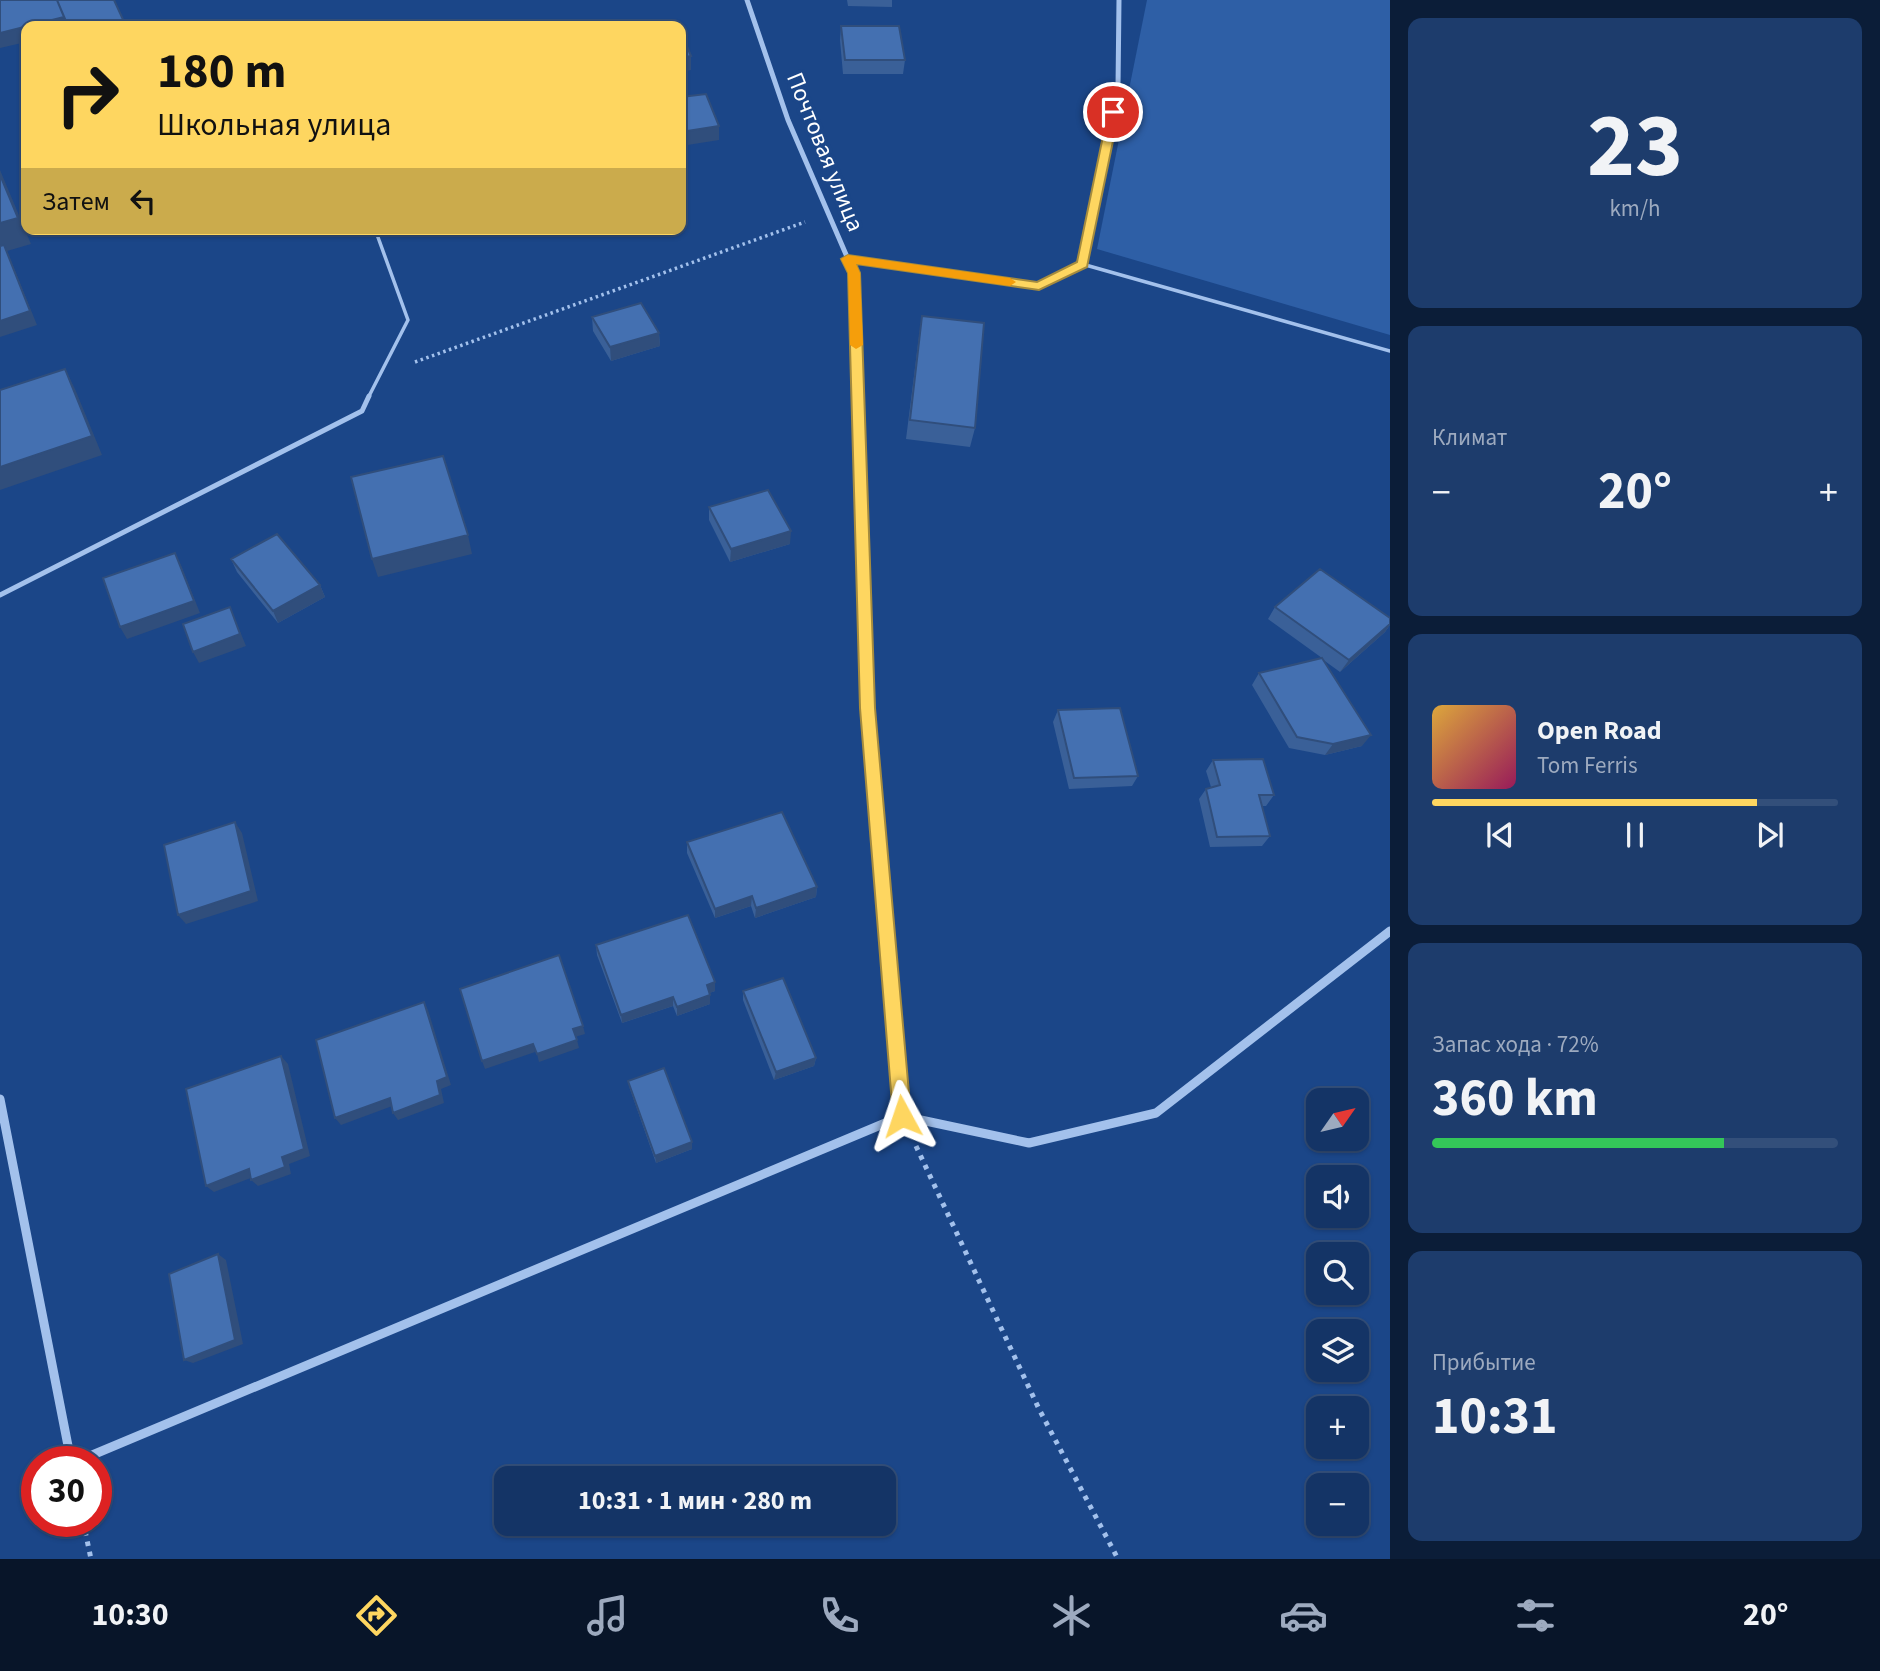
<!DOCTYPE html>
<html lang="ru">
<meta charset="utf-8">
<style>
:root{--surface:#143466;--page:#1d3c6c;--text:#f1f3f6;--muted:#9daabf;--line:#334f7a;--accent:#fed660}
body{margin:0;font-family:"Source Sans 3",sans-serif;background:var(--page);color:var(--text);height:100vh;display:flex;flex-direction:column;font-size:26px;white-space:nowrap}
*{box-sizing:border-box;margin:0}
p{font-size:23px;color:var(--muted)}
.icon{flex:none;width:38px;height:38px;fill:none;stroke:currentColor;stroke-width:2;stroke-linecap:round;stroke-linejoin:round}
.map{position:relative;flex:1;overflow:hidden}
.sheet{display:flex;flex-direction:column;gap:18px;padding:18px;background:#0b1d38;width:490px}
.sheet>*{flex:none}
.guide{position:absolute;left:21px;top:21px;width:665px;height:214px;border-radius:14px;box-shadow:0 2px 5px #0004,0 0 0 2px var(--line);background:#fed660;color:#111;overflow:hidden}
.needle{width:46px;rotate:56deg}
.controls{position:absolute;left:1306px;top:1088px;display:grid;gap:14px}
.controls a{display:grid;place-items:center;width:63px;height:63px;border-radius:14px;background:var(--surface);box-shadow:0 2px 5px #0004,0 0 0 2px var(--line);font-size:35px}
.speed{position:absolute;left:21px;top:1446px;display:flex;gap:14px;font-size:35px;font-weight:700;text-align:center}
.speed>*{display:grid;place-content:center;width:91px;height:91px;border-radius:50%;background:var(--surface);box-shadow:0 2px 5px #0004,0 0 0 2px var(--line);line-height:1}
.speed .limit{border:10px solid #d22;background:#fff;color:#111}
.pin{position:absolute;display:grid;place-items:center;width:60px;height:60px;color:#fff;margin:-30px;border:4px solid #fff;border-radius:50%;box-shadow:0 2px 7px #0007}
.me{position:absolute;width:77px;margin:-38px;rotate:355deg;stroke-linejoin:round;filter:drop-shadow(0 0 5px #0008)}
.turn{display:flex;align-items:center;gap:24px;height:147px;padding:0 21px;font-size:32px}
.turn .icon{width:91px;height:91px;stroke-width:2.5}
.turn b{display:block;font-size:49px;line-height:60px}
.then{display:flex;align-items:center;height:66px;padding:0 21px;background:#0003;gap:14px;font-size:26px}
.big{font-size:52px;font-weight:700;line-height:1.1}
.sheet .widget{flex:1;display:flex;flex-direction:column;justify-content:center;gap:10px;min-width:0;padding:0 24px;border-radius:14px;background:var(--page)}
.sheet .dial{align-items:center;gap:0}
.dial b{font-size:91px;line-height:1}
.song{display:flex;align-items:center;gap:21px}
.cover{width:84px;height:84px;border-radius:10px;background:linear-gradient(135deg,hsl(40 70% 55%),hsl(330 70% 35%))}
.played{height:7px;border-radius:4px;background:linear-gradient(90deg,var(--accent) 80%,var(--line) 80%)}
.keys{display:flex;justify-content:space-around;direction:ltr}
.heat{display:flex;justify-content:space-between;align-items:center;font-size:38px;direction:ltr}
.charge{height:10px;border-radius:5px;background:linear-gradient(90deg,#34c759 72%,var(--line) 0)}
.trip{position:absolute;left:494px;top:1466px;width:402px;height:70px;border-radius:14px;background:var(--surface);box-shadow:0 2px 5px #0004,0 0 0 2px var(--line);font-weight:700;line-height:70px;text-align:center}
.dock{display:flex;height:112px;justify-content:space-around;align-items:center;background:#081529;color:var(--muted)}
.dock .icon{width:49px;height:49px}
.dock .current{color:var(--accent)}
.dock b{font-size:32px;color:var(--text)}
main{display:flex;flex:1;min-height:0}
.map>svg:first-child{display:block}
.green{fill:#2e5fa6}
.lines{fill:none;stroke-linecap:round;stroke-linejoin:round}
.path-far1{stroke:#a3c1ec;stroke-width:3.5;stroke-dasharray:2.5 3.5;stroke-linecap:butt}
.path{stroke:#a3c1ec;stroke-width:5;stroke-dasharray:4.5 6;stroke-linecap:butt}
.service-far1{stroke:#a3c1ec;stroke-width:3.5}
.service{stroke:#a3c1ec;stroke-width:5}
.minor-far2{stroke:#a3c1ec;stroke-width:5}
.minor-far1{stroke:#a3c1ec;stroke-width:6}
.minor{stroke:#a3c1ec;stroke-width:9}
.wall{fill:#3a6098}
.shaded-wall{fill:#304e7c}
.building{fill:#4470b1;stroke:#304e7c;stroke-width:2}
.route{fill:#fed660;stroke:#a58b3e;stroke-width:2}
.slow{fill:#f59e0b}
.labels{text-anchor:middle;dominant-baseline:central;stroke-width:7;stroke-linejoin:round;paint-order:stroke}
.street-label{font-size:24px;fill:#fff;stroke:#1b4688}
</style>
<main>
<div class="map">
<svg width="1390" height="1559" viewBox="0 0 1390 1559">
<rect width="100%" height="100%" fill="#1b4688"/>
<path class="green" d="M 1147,0 L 1390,0 L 1390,335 L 1097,249 Z"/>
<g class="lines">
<path class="path-far1" d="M 415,362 L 805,222"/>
<path class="path" d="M 916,1146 L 1039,1409 L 1118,1559
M 83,1521 L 91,1559"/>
<path class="service-far1" d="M 1082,264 L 1390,351
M 368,398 L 408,320 L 375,229"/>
<path class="service" d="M 0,595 L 362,411 L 369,396"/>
<path class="minor-far2" d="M 747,0 L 788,120 L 854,273 L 858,398
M 847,259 L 1039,286 L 1082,264 L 1118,87 L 1119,0"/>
<path class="minor-far1" d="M 858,396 L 867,708 L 884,907"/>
<path class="minor" d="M 884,906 L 902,1116
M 0,1099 L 71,1461
M 78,1461 L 902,1116 L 1029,1143 L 1156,1113 L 1390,931"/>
</g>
<path class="wall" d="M 847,0 L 892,0 L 892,7 L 848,6 Z
M 841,26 L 905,60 L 903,74 L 843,74 L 840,40 Z
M 922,316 L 975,428 L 970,447 L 906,439 L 919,336 Z
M 592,317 L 659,333 L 660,346 L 611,361 L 593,331 Z
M 709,507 L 790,544 L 730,562 L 709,520 Z
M 231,559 L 320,585 L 325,597 L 278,623 L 237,572 Z
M 1275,607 L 1390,618 L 1390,625 L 1385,632 L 1340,672 L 1322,659 L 1362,746 L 1325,755 L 1289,748 L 1252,685 L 1259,673 L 1322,658 L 1268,619 Z
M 1058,710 L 1138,776 L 1132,786 L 1069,789 L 1053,722 Z
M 1213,760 L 1274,795 L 1266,806 L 1262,806 L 1270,836 L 1262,846 L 1210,847 L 1199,799 L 1206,789 L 1211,787 L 1206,771 Z
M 687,842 L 817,887 L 816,897 L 755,918 L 751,906 L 715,918 L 687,853 Z
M 596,945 L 715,982 L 715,991 L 709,993 L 710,1004 L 677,1016 L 673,1006 L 622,1023 L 597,955 Z
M 743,991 L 816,1058 L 814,1066 L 774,1080 L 743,1000 Z
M 628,1081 L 692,1149 L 656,1163 L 630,1089 Z"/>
<path class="shaded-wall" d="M 64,17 L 68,26 L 26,26 L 26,42 L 0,48 L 0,33 Z
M 691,56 L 691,70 L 681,72 L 681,58 Z
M 719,126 L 719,140 L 681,146 L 681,132 Z
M 0,170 L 31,244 L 7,251 L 37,325 L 0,337 Z
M 659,333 L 660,346 L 611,361 L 610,347 Z
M 65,369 L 75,389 L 102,455 L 0,490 L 0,467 Z
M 791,531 L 790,544 L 730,562 L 731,549 Z
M 468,535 L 472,554 L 378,577 L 372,559 Z
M 175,553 L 181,565 L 200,613 L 127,639 L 120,627 Z
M 320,585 L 325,597 L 278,623 L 273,611 Z
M 230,607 L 246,646 L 199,663 L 193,652 Z
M 1390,624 L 1390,625 L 1385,632 L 1340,672 L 1349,660 Z
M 1371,735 L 1362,746 L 1325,755 L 1333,744 Z
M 235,822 L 242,833 L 258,901 L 186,924 L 178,915 Z
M 817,887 L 816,897 L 755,918 L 756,908 Z
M 752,896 L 751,906 L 715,918 L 715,909 Z
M 715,982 L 715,991 L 707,994 L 707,985 Z
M 710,995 L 710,1004 L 677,1016 L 677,1007 Z
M 673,997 L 673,1006 L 622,1023 L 621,1015 Z
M 424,1002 L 428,1010 L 451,1085 L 441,1089 L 444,1103 L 398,1120 L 393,1113 L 437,1081 Z
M 583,1026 L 585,1034 L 575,1037 L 573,1029 Z
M 577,1040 L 579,1048 L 539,1062 L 537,1054 Z
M 533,1044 L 535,1052 L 485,1069 L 482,1061 Z
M 281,1056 L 288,1064 L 310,1156 L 289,1164 L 291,1174 L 258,1186 L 251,1180 Z
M 816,1058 L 814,1066 L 774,1080 L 776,1072 Z
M 390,1098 L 395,1105 L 341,1125 L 335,1118 Z
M 692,1142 L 692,1149 L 656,1163 L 655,1156 Z
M 249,1169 L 256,1176 L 214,1192 L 206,1186 Z
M 218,1254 L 226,1260 L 243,1344 L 193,1363 L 184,1360 Z"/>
<path class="building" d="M 0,0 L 57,0 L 64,17 L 0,33 Z
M 57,0 L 114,0 L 126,26 L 68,26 Z
M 841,26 L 899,26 L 905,60 L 845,60 Z
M 681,32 L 691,56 L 681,58 Z
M 706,94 L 719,126 L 681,132 L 681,97 Z
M 0,175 L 18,218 L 0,223 Z
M 4,245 L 30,311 L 0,321 L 0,246 Z
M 641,303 L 659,333 L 610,347 L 592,317 Z
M 922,316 L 984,323 L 975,428 L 910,420 Z
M 65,369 L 92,436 L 0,467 L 0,390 Z
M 443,456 L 468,535 L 372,559 L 351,477 Z
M 768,490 L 791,531 L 731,549 L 709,507 Z
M 277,534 L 320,585 L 273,611 L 231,559 Z
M 175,553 L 194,601 L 120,627 L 103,578 Z
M 1320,569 L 1390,618 L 1390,624 L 1349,660 L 1275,607 Z
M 230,607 L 240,634 L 193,652 L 183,624 Z
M 1322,658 L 1371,735 L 1333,744 L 1297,737 L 1259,673 Z
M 1120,708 L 1138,776 L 1074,778 L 1058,710 Z
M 1263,759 L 1274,795 L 1259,795 L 1270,836 L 1217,837 L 1206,789 L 1220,785 L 1213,760 Z
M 782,812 L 817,887 L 756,908 L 752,896 L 715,909 L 687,842 Z
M 235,822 L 251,891 L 178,915 L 164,845 Z
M 688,915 L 715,982 L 707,985 L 710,995 L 677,1007 L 673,997 L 621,1015 L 596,945 Z
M 559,955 L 583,1026 L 573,1029 L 577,1040 L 537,1054 L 533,1044 L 482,1061 L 460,989 Z
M 783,978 L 816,1058 L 776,1072 L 743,991 Z
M 424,1002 L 447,1077 L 437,1081 L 440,1095 L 393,1113 L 390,1098 L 335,1118 L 316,1040 Z
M 281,1056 L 304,1149 L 282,1157 L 285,1167 L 251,1180 L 249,1169 L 206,1186 L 186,1089 Z
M 664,1068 L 692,1142 L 655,1156 L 628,1081 Z
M 218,1254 L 235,1340 L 184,1360 L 169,1274 Z"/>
<path class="route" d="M 1113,109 L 1119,112 L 1087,267 L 1039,290 L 856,264 L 860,273 L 875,708 L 911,1116 L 908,1123 L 902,1125 L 895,1123 L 893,1116 L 860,708 L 848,273 L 841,259 L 848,255 L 1037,282 L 1077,262 L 1108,112 Z"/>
<path class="slow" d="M 848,255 L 1010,278 L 1016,282 L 1010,286 L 856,264 L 860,273 L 863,345 L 856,349 L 850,345 L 848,273 L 841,259 Z"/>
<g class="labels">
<g class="street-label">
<text transform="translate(825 152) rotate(68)">Почтовая улица</text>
</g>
</g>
</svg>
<div class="controls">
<a><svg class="needle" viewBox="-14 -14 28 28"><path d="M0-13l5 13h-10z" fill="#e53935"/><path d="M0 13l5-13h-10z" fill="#9daabf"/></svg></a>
<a><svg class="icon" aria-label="sound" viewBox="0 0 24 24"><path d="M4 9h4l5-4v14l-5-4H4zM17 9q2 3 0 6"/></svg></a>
<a><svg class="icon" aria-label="search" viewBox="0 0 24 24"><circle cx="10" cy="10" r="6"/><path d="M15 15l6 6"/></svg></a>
<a><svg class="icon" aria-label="layers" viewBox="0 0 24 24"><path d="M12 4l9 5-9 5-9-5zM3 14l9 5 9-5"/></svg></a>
<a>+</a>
<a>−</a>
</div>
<div class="speed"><div class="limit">30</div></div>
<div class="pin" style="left:1113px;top:112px;background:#d93025"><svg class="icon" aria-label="arrive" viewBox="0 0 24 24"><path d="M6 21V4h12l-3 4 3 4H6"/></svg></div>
<svg class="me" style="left:902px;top:1116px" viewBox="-20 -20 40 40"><path d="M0-17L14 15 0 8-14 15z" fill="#fed660" stroke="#fff" stroke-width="4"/></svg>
<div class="trip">10:31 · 1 мин · 280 m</div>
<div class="guide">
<div class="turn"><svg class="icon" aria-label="right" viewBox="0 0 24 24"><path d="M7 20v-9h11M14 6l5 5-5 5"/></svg><div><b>180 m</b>Школьная улица</div></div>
<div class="then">Затем<svg class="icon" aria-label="left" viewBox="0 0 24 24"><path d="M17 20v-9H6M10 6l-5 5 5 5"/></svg></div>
</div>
</div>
<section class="sheet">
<div class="widget dial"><b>23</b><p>km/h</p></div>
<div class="widget"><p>Климат</p>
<div class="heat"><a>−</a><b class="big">20°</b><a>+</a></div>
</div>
<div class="widget">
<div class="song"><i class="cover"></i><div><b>Open Road</b><p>Tom Ferris</p></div></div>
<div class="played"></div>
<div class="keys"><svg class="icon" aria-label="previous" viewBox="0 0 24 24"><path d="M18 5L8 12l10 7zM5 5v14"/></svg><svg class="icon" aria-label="pause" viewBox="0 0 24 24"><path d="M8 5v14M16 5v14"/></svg><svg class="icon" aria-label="next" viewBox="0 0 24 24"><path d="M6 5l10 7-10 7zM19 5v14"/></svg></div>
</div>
<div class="widget"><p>Запас хода · 72%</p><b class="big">360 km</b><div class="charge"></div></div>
<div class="widget"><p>Прибытие</p><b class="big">10:31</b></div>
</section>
</main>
<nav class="dock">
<b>10:30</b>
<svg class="icon current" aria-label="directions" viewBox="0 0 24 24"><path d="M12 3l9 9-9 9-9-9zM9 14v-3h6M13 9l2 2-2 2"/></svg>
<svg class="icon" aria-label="music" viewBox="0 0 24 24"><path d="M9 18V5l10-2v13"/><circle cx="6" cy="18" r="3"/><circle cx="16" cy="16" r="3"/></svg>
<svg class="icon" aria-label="phone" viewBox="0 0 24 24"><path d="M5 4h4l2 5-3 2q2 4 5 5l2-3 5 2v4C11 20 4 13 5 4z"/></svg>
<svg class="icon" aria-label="climate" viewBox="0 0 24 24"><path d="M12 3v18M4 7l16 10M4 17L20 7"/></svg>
<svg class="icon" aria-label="car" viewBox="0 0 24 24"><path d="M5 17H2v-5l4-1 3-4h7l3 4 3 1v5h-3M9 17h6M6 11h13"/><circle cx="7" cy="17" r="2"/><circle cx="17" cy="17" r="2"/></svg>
<svg class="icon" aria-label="filters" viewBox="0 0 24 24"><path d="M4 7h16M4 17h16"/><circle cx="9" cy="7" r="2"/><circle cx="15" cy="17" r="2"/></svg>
<b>20°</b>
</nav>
